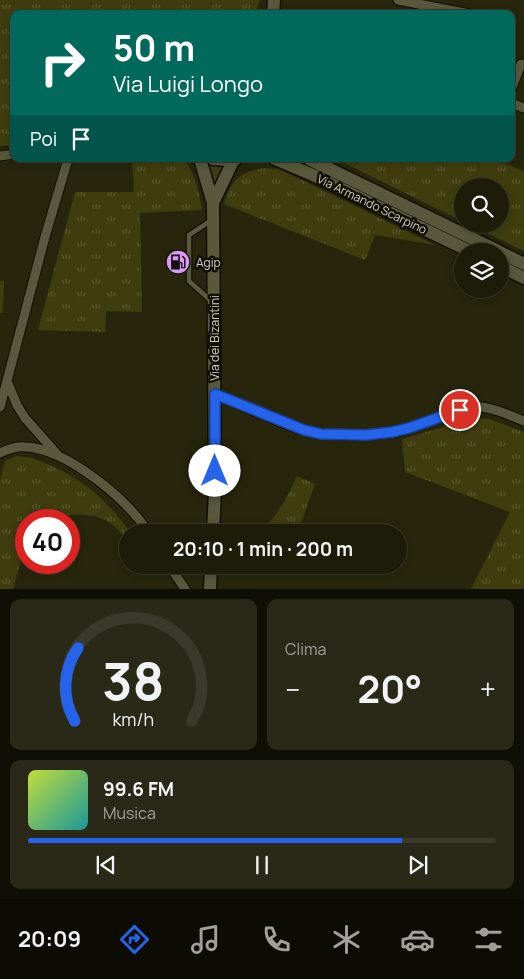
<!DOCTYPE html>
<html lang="it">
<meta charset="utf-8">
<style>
:root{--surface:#1d1c09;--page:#2a2917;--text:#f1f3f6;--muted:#a0a19c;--line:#3b3a2a;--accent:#2563eb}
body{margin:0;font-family:Manrope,sans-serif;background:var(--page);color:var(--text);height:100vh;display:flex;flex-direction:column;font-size:19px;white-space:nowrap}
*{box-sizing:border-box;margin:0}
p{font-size:16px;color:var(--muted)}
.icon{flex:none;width:28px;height:28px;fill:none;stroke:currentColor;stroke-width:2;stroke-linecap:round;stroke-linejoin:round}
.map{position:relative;height:589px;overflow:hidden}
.details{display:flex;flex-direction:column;gap:10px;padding:10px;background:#100f05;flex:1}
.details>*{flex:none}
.guide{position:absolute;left:10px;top:10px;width:505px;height:152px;border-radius:10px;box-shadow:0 2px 8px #0003,0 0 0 1px var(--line);background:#00695c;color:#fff;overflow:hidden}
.buttons{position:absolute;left:454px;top:178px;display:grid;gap:10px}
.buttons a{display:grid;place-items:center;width:55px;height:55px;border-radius:50%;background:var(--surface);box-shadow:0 2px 8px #0003,0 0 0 1px var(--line);font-size:25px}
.speed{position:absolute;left:15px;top:509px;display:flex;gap:10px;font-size:25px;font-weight:700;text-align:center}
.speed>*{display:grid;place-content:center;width:65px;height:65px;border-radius:50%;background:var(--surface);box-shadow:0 2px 8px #0003,0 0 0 1px var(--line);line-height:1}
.speed .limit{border:8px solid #d22;background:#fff;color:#111}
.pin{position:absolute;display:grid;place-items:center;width:42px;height:42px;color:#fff;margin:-21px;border:2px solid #fff;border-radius:50%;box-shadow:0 1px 5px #0007}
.me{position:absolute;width:55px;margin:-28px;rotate:0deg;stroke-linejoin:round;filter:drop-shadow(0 0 4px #0008)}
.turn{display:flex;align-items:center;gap:18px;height:105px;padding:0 20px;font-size:22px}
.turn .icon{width:65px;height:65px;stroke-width:2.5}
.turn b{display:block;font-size:35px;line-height:42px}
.then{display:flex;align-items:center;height:48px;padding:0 20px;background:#0003;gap:10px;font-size:19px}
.big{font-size:38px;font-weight:700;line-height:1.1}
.details .card{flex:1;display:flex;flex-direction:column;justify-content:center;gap:8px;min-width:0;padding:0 18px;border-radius:10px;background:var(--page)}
.details .dial{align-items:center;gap:0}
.dial svg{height:130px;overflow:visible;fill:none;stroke:var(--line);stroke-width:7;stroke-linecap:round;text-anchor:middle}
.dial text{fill:var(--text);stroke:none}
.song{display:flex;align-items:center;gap:15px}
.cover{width:60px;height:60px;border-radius:8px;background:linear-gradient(135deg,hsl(70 70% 55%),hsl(180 70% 35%))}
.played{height:5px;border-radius:2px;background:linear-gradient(90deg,var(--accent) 80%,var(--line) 80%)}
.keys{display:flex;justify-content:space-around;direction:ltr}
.heat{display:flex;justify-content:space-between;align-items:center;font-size:28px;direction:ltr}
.details .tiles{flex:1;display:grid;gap:10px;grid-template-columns:1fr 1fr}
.card:last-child{grid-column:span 2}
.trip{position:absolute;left:119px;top:524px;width:288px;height:50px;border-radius:25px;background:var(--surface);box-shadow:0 2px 8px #0003,0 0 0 1px var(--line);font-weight:700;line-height:50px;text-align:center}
.tabs{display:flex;height:80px;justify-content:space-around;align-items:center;background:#0c0b04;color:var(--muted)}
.tabs .icon{width:35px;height:35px}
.tabs .active{color:var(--accent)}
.tabs b{font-size:22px;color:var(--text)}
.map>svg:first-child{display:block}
.grass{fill:url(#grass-tufts)}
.garden{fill:#3f3d0e}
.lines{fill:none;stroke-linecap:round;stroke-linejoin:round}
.lane-casing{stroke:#100f00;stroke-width:7}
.street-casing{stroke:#100f00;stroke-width:11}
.secondary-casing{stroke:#100f00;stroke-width:15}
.lane{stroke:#59583c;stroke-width:4.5}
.street{stroke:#59583c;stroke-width:9}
.secondary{stroke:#59583c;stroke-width:12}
.route-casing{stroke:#184099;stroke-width:12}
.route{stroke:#2563eb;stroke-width:9}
.labels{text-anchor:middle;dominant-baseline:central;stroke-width:5;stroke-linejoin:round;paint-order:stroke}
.street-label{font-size:12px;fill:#d3d3c3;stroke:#0f0f05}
.poi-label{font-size:12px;fill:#d3d3c3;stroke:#0f0f05;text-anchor:start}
</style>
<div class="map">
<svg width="524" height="589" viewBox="0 0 524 589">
<defs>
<pattern id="grass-tufts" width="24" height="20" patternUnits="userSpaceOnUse" patternTransform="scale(1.25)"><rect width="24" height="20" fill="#3f3d0e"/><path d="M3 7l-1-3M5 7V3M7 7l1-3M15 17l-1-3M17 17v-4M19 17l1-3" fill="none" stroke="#5a582f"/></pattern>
</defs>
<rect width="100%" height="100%" fill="#27260c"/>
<path class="grass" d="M 0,0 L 260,0 L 255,14 L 14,14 L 14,145 L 0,146 Z
M 132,159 L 184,159 C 195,174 199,191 202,210 L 140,213 L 142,312 L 106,311 L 105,332 L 38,330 L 75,192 L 134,192 Z
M 336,159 L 475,159 L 507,164 L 524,171 L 524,251 L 469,224 L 500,224 L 500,186 L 462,186 L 462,221 Z
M 205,161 L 211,164 L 225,165 L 215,185 L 213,184 Z
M 264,168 L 279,169 L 435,245 L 375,235 L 365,260 L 224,204 C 232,180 239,172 264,168 Z
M 474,418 L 489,419 L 524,432 L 524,589 L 471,589 L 510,512 L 405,472 L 402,439 Z
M 17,456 C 33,457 40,461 54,467 C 87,482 109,503 130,532 L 128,532 L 127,545 C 119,519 89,511 65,516 C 61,517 58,519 54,520 C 45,521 35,520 26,520 L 26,542 L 13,589 L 0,589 L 0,480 L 5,461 Z
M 297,476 L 315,484 L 299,528 L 324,532 L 259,532 C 277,518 287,497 297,476 Z
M 398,545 L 399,545 L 399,569 L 224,573 L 224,565 L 398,565 Z
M 132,565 L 153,565 L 156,569 L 133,571 Z"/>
<path class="garden" d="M 0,281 L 4,281 L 3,313 L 0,313 Z"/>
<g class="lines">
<g class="lane-casing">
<path id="lane" d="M 210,300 L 189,281 L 189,235 L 212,220"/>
</g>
<g class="street-casing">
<path id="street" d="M 398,0 L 470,14
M 511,90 L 521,64
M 511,103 L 524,108
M 0,156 L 14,154
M 7,381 L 17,405 L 25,418 L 57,454
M 215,394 C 244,406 273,421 304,430 C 326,437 372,437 395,432 C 422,426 446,413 472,406 C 491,407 507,414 524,421
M 0,407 L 45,237 L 68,159
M 0,453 C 8,449 16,446 26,447 C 66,449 128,499 148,532
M 169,565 L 185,589"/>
</g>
<g class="secondary-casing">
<path id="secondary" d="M 273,14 L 274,0
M 200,159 L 213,203 L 215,491 L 213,532
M 213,159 L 227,160 L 236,159
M 275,159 L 313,175 L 469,251
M 309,159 L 498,251
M 213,203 L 234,159
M 500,252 L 524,264
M 500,266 L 524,278
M 210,589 L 211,565"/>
</g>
<use href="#lane" class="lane"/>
<use href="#street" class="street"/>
<use href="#secondary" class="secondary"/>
</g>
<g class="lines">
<g class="route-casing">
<path id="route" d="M 215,471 L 215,394 L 304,430 L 321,434 L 366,435 L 392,432 L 409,428 L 460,410"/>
</g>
<use href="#route" class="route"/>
</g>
<defs>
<g id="fuel-disc" transform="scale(1.25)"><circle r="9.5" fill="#dc99f4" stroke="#0f0f05"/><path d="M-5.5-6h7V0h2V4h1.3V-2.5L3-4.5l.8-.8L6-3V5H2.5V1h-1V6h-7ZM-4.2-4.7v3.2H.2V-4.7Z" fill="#111"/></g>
</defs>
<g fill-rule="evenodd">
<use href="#fuel-disc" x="178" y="262"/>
</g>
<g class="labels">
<g class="street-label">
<text transform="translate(372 204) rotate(26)">Via Armando Scarpino</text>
<text transform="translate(214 338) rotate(-90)">Via dei Bizantini</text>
</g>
<g class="poi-label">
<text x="196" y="262">Agip</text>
</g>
</g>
</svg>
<div class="buttons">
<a><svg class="icon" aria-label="search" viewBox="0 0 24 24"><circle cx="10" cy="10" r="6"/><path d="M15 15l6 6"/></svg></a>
<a><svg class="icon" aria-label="layers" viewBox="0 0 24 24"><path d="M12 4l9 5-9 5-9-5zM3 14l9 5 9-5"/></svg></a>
</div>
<div class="speed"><div class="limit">40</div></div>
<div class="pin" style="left:460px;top:410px;background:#d93025"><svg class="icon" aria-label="arrive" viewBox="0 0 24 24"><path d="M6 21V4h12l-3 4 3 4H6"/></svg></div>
<svg class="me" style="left:215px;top:471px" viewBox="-20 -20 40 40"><circle r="19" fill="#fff"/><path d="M0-13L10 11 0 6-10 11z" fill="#2563eb"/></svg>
<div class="trip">20:10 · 1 min · 200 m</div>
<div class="guide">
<div class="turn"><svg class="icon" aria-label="right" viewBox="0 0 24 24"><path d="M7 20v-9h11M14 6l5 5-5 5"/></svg><div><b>50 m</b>Via Luigi Longo</div></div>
<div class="then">Poi<svg class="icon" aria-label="arrive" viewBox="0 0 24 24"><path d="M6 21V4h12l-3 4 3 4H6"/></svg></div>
</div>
</div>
<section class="details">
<div class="tiles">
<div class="card dial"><svg viewBox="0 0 100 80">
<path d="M14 69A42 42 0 1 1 86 69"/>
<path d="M14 69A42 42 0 0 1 16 24" stroke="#2563eb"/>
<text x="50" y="56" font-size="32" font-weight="700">38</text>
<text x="50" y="72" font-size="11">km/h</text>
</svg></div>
<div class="card"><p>Clima</p>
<div class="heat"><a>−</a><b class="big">20°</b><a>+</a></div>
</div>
<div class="card">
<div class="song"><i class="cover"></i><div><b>99.6 FM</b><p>Musica</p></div></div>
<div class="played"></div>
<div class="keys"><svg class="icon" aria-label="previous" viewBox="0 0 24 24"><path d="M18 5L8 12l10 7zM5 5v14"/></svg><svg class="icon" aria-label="pause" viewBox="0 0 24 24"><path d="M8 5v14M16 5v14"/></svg><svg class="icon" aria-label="next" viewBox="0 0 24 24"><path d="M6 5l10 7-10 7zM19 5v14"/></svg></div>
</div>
</div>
</section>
<nav class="tabs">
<b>20:09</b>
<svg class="icon active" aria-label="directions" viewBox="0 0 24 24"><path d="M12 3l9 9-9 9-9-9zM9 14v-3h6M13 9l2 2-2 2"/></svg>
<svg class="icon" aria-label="music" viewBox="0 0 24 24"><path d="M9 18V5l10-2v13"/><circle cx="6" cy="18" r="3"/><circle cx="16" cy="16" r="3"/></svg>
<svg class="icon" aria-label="phone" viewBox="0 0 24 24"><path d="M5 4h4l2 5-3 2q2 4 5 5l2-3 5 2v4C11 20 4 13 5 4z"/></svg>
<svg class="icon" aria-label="climate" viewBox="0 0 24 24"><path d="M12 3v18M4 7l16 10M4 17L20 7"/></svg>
<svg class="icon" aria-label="car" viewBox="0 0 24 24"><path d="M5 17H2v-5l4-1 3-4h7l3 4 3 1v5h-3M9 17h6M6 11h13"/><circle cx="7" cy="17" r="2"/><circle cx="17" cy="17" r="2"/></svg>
<svg class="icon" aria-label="filters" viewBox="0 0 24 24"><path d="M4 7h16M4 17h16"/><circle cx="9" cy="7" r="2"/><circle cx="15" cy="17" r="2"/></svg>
</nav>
